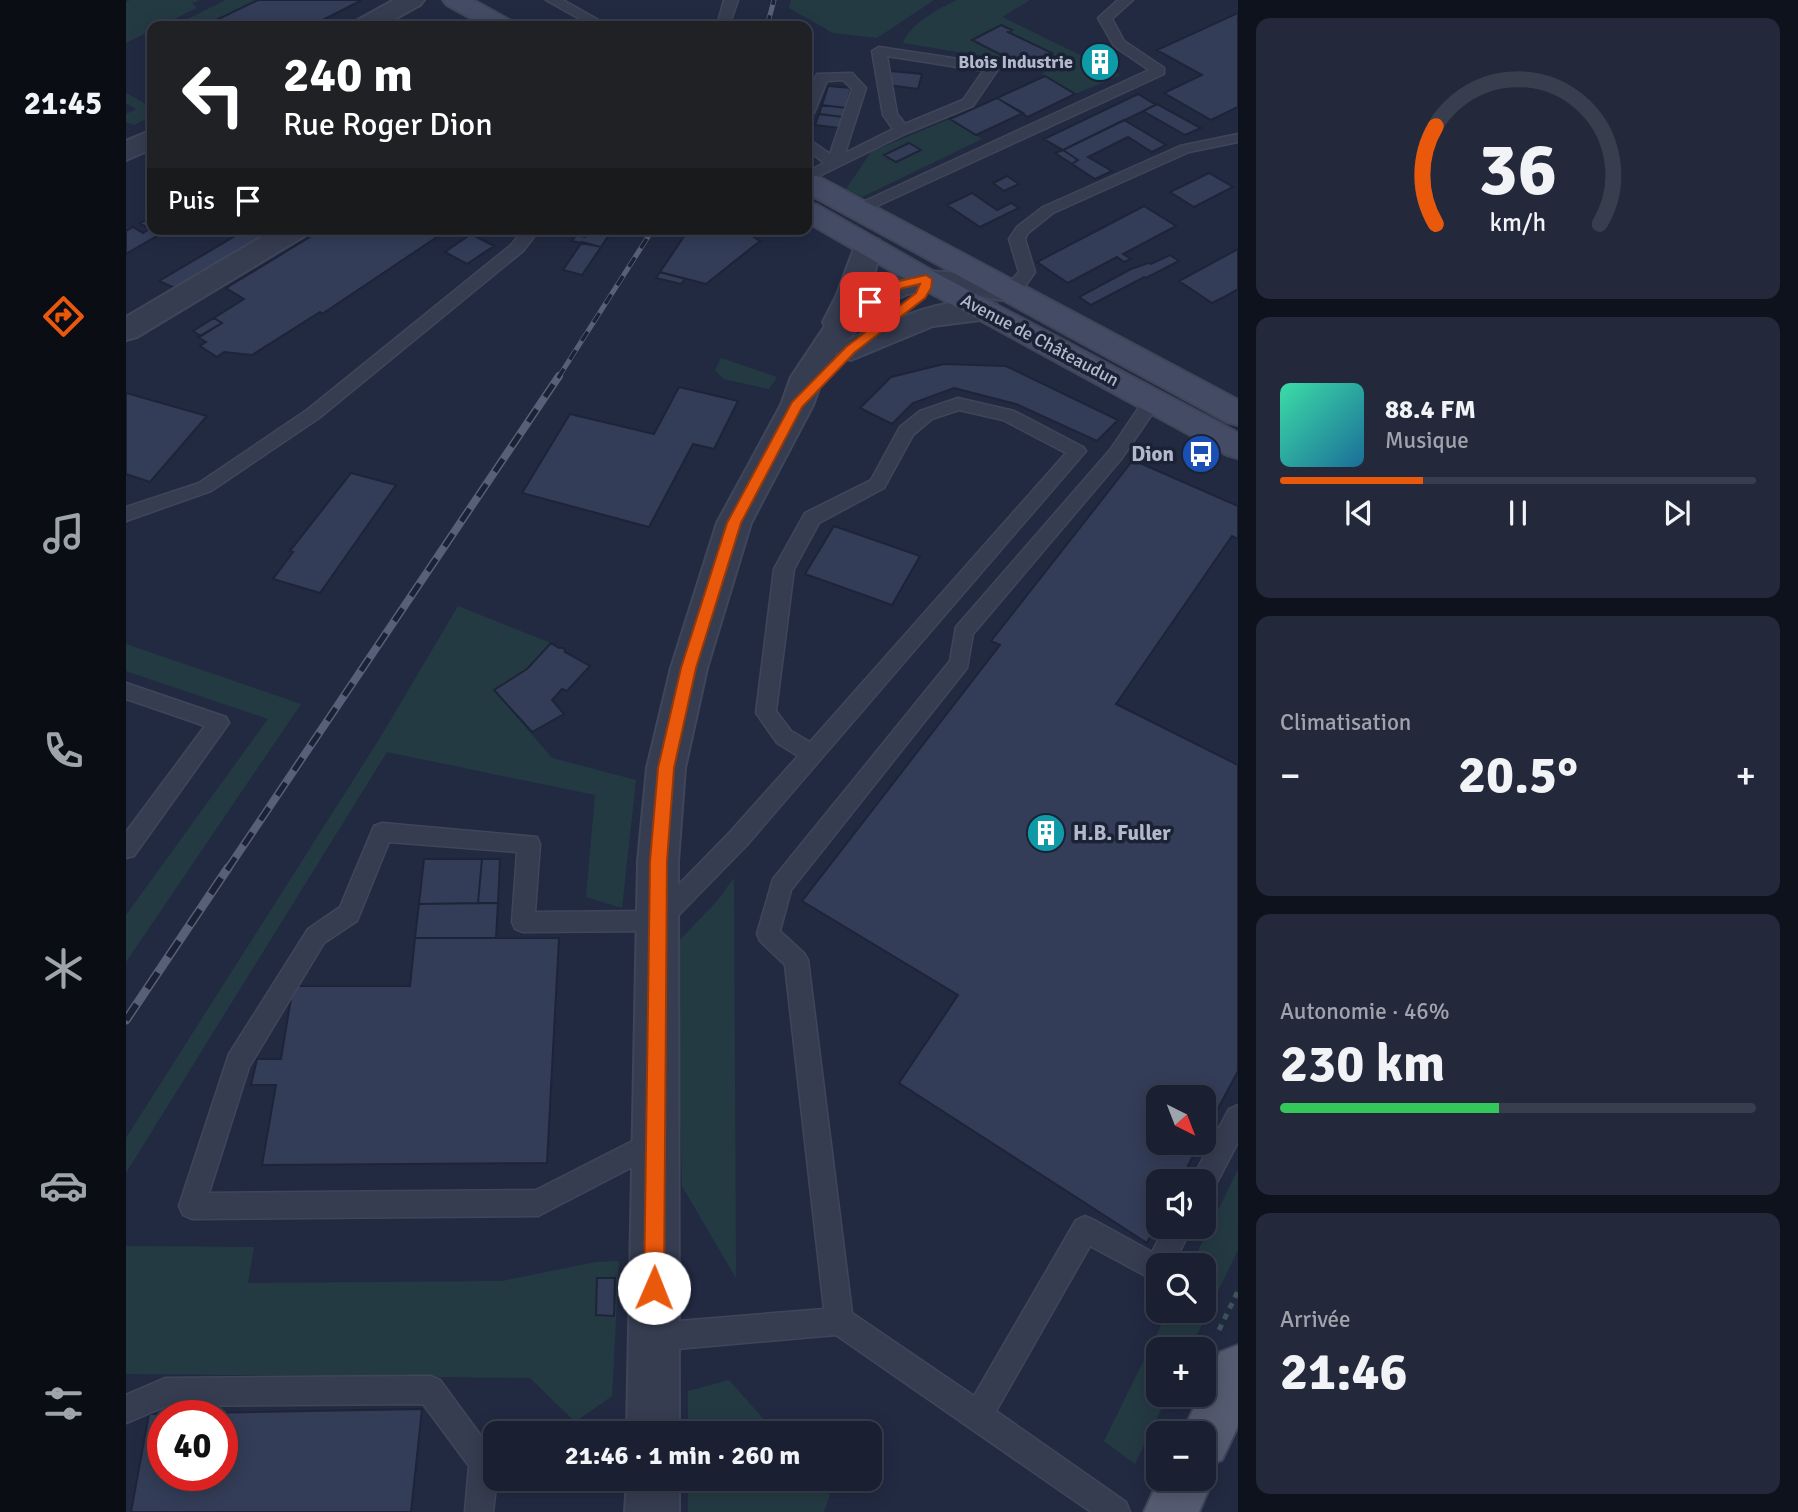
<!DOCTYPE html>
<html lang="fr">
<meta charset="utf-8">
<style>
:root{--surface:#1a2032;--page:#23283a;--text:#f1f3f6;--muted:#9fa3ac;--line:#383e4d;--accent:#ea580c}
body{margin:0;font-family:Signika,sans-serif;background:var(--page);color:var(--text);height:100vh;display:flex;flex-direction:column;font-size:26px;white-space:nowrap}
*{box-sizing:border-box;margin:0}
p{font-size:23px;color:var(--muted)}
.icon{flex:none;width:38px;height:38px;fill:none;stroke:currentColor;stroke-width:2;stroke-linecap:round;stroke-linejoin:round}
.map{position:relative;flex:1;overflow:hidden}
.drawer{display:flex;flex-direction:column;gap:18px;padding:18px;background:#0e121c;width:560px}
.drawer>*{flex:none}
.banner{position:absolute;left:21px;top:21px;width:665px;height:214px;border-radius:14px;box-shadow:0 4px 18px #0003,0 0 0 2px var(--line);background:#202124;color:#fff;overflow:hidden}
.needle{width:46px;rotate:138deg}
.fabs{position:absolute;left:1020px;top:1085px;display:grid;gap:14px}
.fabs a{display:grid;place-items:center;width:70px;height:70px;border-radius:14px;background:var(--surface);box-shadow:0 4px 18px #0003,0 0 0 2px var(--line);font-size:35px}
.speed{position:absolute;left:21px;top:1400px;display:flex;gap:14px;font-size:35px;font-weight:700;text-align:center}
.speed>*{display:grid;place-content:center;width:91px;height:91px;border-radius:50%;background:var(--surface);box-shadow:0 4px 18px #0003,0 0 0 2px var(--line);line-height:1}
.speed .limit{border:10px solid #d22;background:#fff;color:#111}
.pin{position:absolute;display:grid;place-items:center;width:60px;height:60px;color:#fff;margin:-30px;border-radius:14px;box-shadow:0 4px 10px #0006}
.me{position:absolute;width:77px;margin:-38px;rotate:1deg;stroke-linejoin:round;filter:drop-shadow(0 0 5px #0008)}
.turn{display:flex;align-items:center;gap:24px;height:147px;padding:0 21px;font-size:32px}
.turn .icon{width:91px;height:91px;stroke-width:2.5}
.turn b{display:block;font-size:49px;line-height:60px}
.then{display:flex;align-items:center;height:66px;padding:0 21px;background:#0003;gap:14px;font-size:26px}
.big{font-size:52px;font-weight:700;line-height:1.1}
.drawer .tile{flex:1;display:flex;flex-direction:column;justify-content:center;gap:10px;min-width:0;padding:0 24px;border-radius:14px;background:var(--page)}
.drawer .dial{align-items:center;gap:0}
.dial svg{height:182px;overflow:visible;fill:none;stroke:var(--line);stroke-width:7;stroke-linecap:round;text-anchor:middle}
.dial text{fill:var(--text);stroke:none}
.song{display:flex;align-items:center;gap:21px}
.cover{width:84px;height:84px;border-radius:10px;background:linear-gradient(135deg,hsl(160 70% 55%),hsl(200 70% 35%))}
.played{height:7px;border-radius:4px;background:linear-gradient(90deg,var(--accent) 30%,var(--line) 30%)}
.keys{display:flex;justify-content:space-around;direction:ltr}
.heat{display:flex;justify-content:space-between;align-items:center;font-size:38px;direction:ltr}
.charge{height:10px;border-radius:5px;background:linear-gradient(90deg,#34c759 46%,var(--line) 0)}
.trip{position:absolute;left:357px;top:1421px;width:399px;height:70px;border-radius:14px;background:var(--surface);box-shadow:0 4px 18px #0003,0 0 0 2px var(--line);font-weight:700;line-height:70px;text-align:center}
main{display:flex;flex:1;min-height:0}
.tabs{display:flex;flex-direction:column;width:126px;justify-content:space-around;align-items:center;background:#0a0d14;color:var(--muted)}
.tabs .icon{width:49px;height:49px}
.tabs .on{color:var(--accent)}
.tabs b{font-size:32px;color:var(--text)}
.map>svg:first-child{display:block}
.green{fill:#243a43}
.building{fill:#343d58;stroke:#1e2438;stroke-width:2;fill-rule:evenodd}
.lines{fill:none;stroke-linecap:round;stroke-linejoin:round}
.service-casing{stroke:#40465a;stroke-width:3}
.minor-casing{stroke:#40465a;stroke-width:4}
.tertiary-casing{stroke:#40465a;stroke-width:4}
.secondary-casing{stroke:#40465a;stroke-width:4}
.primary-casing{stroke:#40465a;stroke-width:4}
.path{stroke:#3e535a;stroke-width:5;stroke-dasharray:6 6;stroke-linecap:butt}
.service{fill:#373d51;fill-rule:evenodd}
.minor{fill:#373d51;fill-rule:evenodd}
.tertiary{fill:#373d51;fill-rule:evenodd}
.secondary{fill:#444b65;fill-rule:evenodd}
.primary{fill:#555c71;fill-rule:evenodd}
.rail-far2-casing{stroke:#586079;stroke-width:5}
.rail-far1-casing{stroke:#586079;stroke-width:8}
.rail-casing{stroke:#586079;stroke-width:9}
.rail-far2{stroke:#1c2236;stroke-width:3.5;stroke-dasharray:11;stroke-linecap:butt}
.rail-far1{stroke:#1c2236;stroke-width:5;stroke-dasharray:15;stroke-linecap:butt}
.rail{stroke:#1c2236;stroke-width:6;stroke-dasharray:19;stroke-linecap:butt}
.route{fill:#ea580c;stroke:#983908;stroke-width:2}
.labels{text-anchor:middle;dominant-baseline:central;stroke-width:7;stroke-linejoin:round;paint-order:stroke}
.far-poi-label{font-size:18px;font-weight:bold;fill:#b3b9cc;stroke:#1c2236;text-anchor:end}
.far-street-label{font-size:18px;fill:#b3b9cc;stroke:#1c2236}
.poi-label{font-size:21px;font-weight:bold;fill:#b3b9cc;stroke:#1c2236;text-anchor:end}
</style>
<main>
<nav class="tabs">
<b>21:45</b>
<svg class="icon on" aria-label="directions" viewBox="0 0 24 24"><path d="M12 3l9 9-9 9-9-9zM9 14v-3h6M13 9l2 2-2 2"/></svg>
<svg class="icon" aria-label="music" viewBox="0 0 24 24"><path d="M9 18V5l10-2v13"/><circle cx="6" cy="18" r="3"/><circle cx="16" cy="16" r="3"/></svg>
<svg class="icon" aria-label="phone" viewBox="0 0 24 24"><path d="M5 4h4l2 5-3 2q2 4 5 5l2-3 5 2v4C11 20 4 13 5 4z"/></svg>
<svg class="icon" aria-label="climate" viewBox="0 0 24 24"><path d="M12 3v18M4 7l16 10M4 17L20 7"/></svg>
<svg class="icon" aria-label="car" viewBox="0 0 24 24"><path d="M5 17H2v-5l4-1 3-4h7l3 4 3 1v5h-3M9 17h6M6 11h13"/><circle cx="7" cy="17" r="2"/><circle cx="17" cy="17" r="2"/></svg>
<svg class="icon" aria-label="filters" viewBox="0 0 24 24"><path d="M4 7h16M4 17h16"/><circle cx="9" cy="7" r="2"/><circle cx="15" cy="17" r="2"/></svg>
</nav>
<div class="map">
<svg width="1112" height="1512" viewBox="0 0 1112 1512">
<rect width="100%" height="100%" fill="#222a42"/>
<path class="green" d="M 4,0 L 74,0 L 66,3 L 71,8 L 34,26 L 26,26 L 26,30 L 0,43 L 0,2 Z
M 100,0 L 132,0 L 78,26 L 47,26 Z
M 665,0 L 808,0 L 751,38 L 707,33 L 663,8 Z
M 831,0 L 904,0 L 876,17 L 995,75 L 949,94 L 916,74 L 935,63 L 926,53 L 882,32 L 885,29 L 875,25 L 847,40 L 887,61 L 777,43 C 783,25 813,8 831,0 Z
M 0,93 L 26,107 L 26,116 L 8,125 L 0,122 L 0,114 L 10,109 L 0,103 Z
M 824,119 L 856,139 L 736,197 L 720,189 L 745,152 Z
M 595,358 L 651,377 L 643,389 L 598,379 L 589,370 Z
M 332,606 L 425,643 L 401,669 L 368,690 L 426,758 L 510,780 L 496,908 L 460,897 L 469,795 L 261,752 L 0,1173 L 0,1138 L 254,738 Z
M 0,644 L 175,704 L 0,962 L 0,915 L 142,719 L 0,671 Z
M 608,878 L 610,1278 L 556,1186 L 550,944 L 591,901 Z
M 1112,1169 L 1112,1250 L 1064,1349 L 1032,1349 L 1032,1395 L 1042,1395 L 1009,1464 L 978,1441 L 1042,1311 L 1078,1311 L 1078,1265 L 1065,1265 Z
M 0,1246 L 128,1247 L 122,1283 L 376,1281 L 470,1262 L 493,1261 L 486,1396 L 449,1422 L 404,1378 L 0,1374 Z
M 603,1380 L 650,1433 L 562,1433 L 562,1391 Z
M 562,1479 L 690,1479 L 704,1495 L 698,1512 L 562,1512 Z"/>
<path class="building" d="M 132,0 L 236,0 L 185,26 L 78,26 Z
M 1112,13 L 1112,107 L 1085,120 L 1038,93 L 1076,75 L 1031,50 Z
M 875,25 L 886,30 L 882,32 L 926,53 L 901,68 L 846,40 Z
M 964,55 L 988,67 L 983,70 L 959,58 Z
M 765,71 L 796,74 L 792,89 L 762,85 Z
M 919,76 L 949,94 L 902,117 L 871,98 Z
M 702,86 L 725,88 L 720,108 L 696,105 Z
M 1012,94 L 1030,105 L 937,150 L 918,139 Z
M 871,98 L 897,113 L 850,135 L 824,119 Z
M 1031,104 L 1071,126 L 1075,128 L 1059,135 L 1017,111 Z
M 696,105 L 720,108 L 717,117 L 693,114 Z
M 693,114 L 717,117 L 714,128 L 689,125 Z
M 998,120 L 1040,145 L 1026,152 L 1002,137 L 962,157 L 986,171 L 969,179 L 946,164 L 952,160 L 937,150 Z
M 783,143 L 795,150 L 770,162 L 758,155 Z
M 937,150 L 952,160 L 946,164 L 929,153 Z
M 1083,173 L 1107,187 L 1068,207 L 1044,192 Z
M 881,176 L 893,184 L 878,191 L 867,183 Z
M 846,193 L 871,210 L 885,203 L 893,208 L 854,227 L 821,205 Z
M 1018,206 L 1050,226 L 997,254 L 1005,259 L 998,262 L 991,257 L 942,283 L 911,262 Z
M 26,217 L 26,229 L 43,229 L 0,254 L 0,231 L 7,227 L 17,233 L 23,229 L 14,223 Z
M 121,229 L 141,229 L 147,233 L 51,289 L 33,281 Z
M 197,229 L 323,229 L 196,314 L 194,312 L 126,355 L 98,352 L 91,357 L 74,346 L 80,342 L 72,337 L 96,323 L 88,318 L 118,299 L 100,288 Z
M 465,229 L 487,229 L 475,247 L 446,241 L 450,235 L 459,237 Z
M 563,229 L 615,229 L 634,241 L 580,284 L 534,272 Z
M 345,234 L 368,246 L 341,264 L 319,252 Z
M 456,242 L 475,247 L 456,275 L 437,270 Z
M 1112,249 L 1112,289 L 1096,298 L 1086,303 L 1053,281 Z
M 1044,255 L 1053,261 L 1020,278 L 1018,277 L 965,305 L 953,297 L 1005,269 L 1022,263 L 1025,264 Z
M 534,272 L 559,279 L 555,284 L 530,278 Z
M 88,318 L 96,323 L 75,336 L 67,331 Z
M 818,364 L 880,366 L 992,420 L 971,441 L 890,404 L 828,388 L 787,403 L 766,424 L 734,408 L 765,377 Z
M 553,387 L 612,401 L 588,449 L 567,444 L 523,527 L 396,493 L 444,414 L 528,434 Z
M 0,393 L 81,416 L 24,482 L 0,474 Z
M 1007,460 L 1112,506 L 1112,539 L 1106,536 L 990,704 L 1112,765 L 1112,1071 L 1078,1135 L 1078,1097 L 1032,1097 L 1032,1143 L 1074,1143 L 1054,1181 L 1032,1181 L 1032,1221 L 1021,1243 L 773,1083 L 832,995 L 676,901 L 874,645 L 865,641 Z
M 225,473 L 270,485 L 194,593 L 147,579 L 167,552 L 164,551 Z
M 708,526 L 794,556 L 766,605 L 679,574 Z
M 425,643 L 433,648 L 438,648 L 439,652 L 464,666 L 441,691 L 436,689 L 426,700 L 438,714 L 406,732 L 368,690 L 401,669 Z
M 298,859 L 356,859 L 352,903 L 293,904 Z
M 356,859 L 374,859 L 372,903 L 352,903 Z
M 372,903 L 370,938 L 289,938 L 293,904 Z
M 289,938 L 433,938 L 421,1163 L 136,1165 L 150,1085 L 125,1085 L 131,1059 L 155,1059 L 167,986 L 284,986 Z
M 471,1278 L 489,1278 L 488,1316 L 470,1315 Z
M 296,1409 L 285,1512 L 5,1512 L 23,1414 ZM 37,1416 L 96,1416 L 96,1475 L 37,1475 Z"/>
<g class="lines">
<g class="service-casing">
<path id="service" d="M 420,0 L 437,0 L 483,26 L 466,26 Z
M 598,0 L 612,0 L 603,26 L 591,26 Z
M 992,0 L 1007,0 L 986,19 L 998,41 L 1038,68 L 1038,74 L 736,213 L 726,213 L 723,210 L 726,207 L 1023,70 L 988,46 L 972,18 Z
M 753,47 L 866,64 L 873,68 L 847,106 L 781,133 L 681,182 L 681,172 L 698,163 L 681,149 L 681,138 L 704,154 L 726,89 L 717,80 L 701,81 L 688,113 L 681,117 L 681,97 L 691,74 L 726,73 L 740,88 L 719,153 L 767,129 L 757,115 L 746,51 ZM 761,56 L 857,71 L 837,100 L 779,124 L 771,114 Z
M 1112,134 L 1112,142 L 1063,152 L 927,213 L 902,233 L 899,239 L 909,272 C 901,284 892,299 876,296 L 874,292 L 893,272 L 883,239 L 891,227 L 917,207 L 1054,146 Z
M 398,229 L 414,229 L 397,251 L 193,418 L 85,491 L 0,521 L 0,507 L 73,483 L 181,410 L 385,245 Z
M 1026,395 L 1035,401 L 996,458 L 847,634 L 841,668 L 665,890 L 654,931 L 678,953 L 682,960 L 726,1313 L 848,1396 L 950,1220 L 959,1216 L 968,1220 L 1026,1252 L 1039,1227 L 1066,1227 L 1047,1265 L 1032,1265 L 1031,1282 L 964,1246 L 870,1411 L 1000,1502 L 1004,1512 L 965,1512 L 710,1335 L 528,1351 L 518,1347 L 514,1337 L 518,1327 L 528,1323 L 698,1309 L 659,965 L 634,941 L 631,934 L 647,879 L 824,661 L 830,627 L 984,450 L 1020,397 Z
M 832,398 L 888,411 L 957,447 L 960,451 L 620,846 L 540,928 L 532,931 L 397,932 L 389,929 L 386,922 L 391,852 L 263,842 L 231,921 L 198,943 L 123,1067 L 83,1193 L 410,1190 L 530,1129 L 539,1132 L 543,1141 L 539,1150 L 412,1216 L 66,1219 L 57,1215 L 53,1206 L 103,1054 L 182,929 L 214,907 L 248,826 L 256,823 L 411,837 L 414,844 L 409,912 L 527,911 L 604,832 L 672,756 L 651,743 L 630,713 L 648,569 L 679,513 L 745,480 L 774,427 L 794,411 ZM 833,410 L 877,420 L 940,453 L 684,742 L 665,731 L 650,711 L 668,569 L 693,523 L 758,488 L 787,435 L 806,419 Z
M 0,683 L 100,717 L 103,723 L 8,856 L 0,858 L 0,832 L 79,726 L 0,699 Z
M 1112,1105 L 1112,1142 L 1087,1190 L 1078,1194 L 1078,1181 L 1065,1181 L 1103,1109 Z
M 304,1376 L 314,1380 L 369,1455 L 371,1479 L 367,1512 L 339,1512 L 343,1466 L 297,1404 L 40,1406 L 0,1423 L 0,1395 L 39,1378 Z"/>
</g>
<g class="minor-casing">
<path id="minor" d="M 149,229 L 184,229 L 180,235 L 11,337 L 0,340 L 0,317 Z"/>
</g>
<g class="tertiary-casing">
<path id="tertiary" d="M 268,0 L 298,0 L 294,5 L 256,26 L 227,26 L 230,21 Z
M 26,130 L 26,149 L 0,160 L 0,141 Z
M 743,237 L 753,240 L 757,246 L 743,289 C 785,259 846,274 892,286 L 897,292 L 892,298 C 876,303 860,297 844,294 C 784,282 760,298 720,341 C 762,322 823,292 870,304 L 874,311 L 870,318 L 807,326 L 725,360 L 714,357 L 711,352 L 697,377 L 687,405 L 625,523 L 581,668 L 559,768 L 552,861 L 553,1433 L 501,1433 L 512,861 L 521,768 L 545,668 L 591,523 L 655,405 L 665,377 L 699,326 L 697,322 L 710,297 L 729,246 L 733,240 Z
M 501,1479 L 553,1479 L 553,1512 L 499,1512 Z"/>
</g>
<g class="secondary-casing">
<path id="secondary" d="M 317,0 L 347,0 L 385,21 L 388,26 L 359,26 L 321,5 Z
M 681,174 L 691,176 L 1112,400 L 1112,425 L 1101,422 L 681,193 Z
M 681,203 L 691,205 L 810,273 L 1112,433 L 1112,458 L 1101,455 L 790,285 L 681,222 Z"/>
</g>
<g class="primary-casing">
<path id="primary" d="M 1112,1345 L 1112,1426 L 1096,1460 L 1082,1466 L 1087,1479 L 1073,1512 L 1018,1512 L 1033,1479 L 1078,1479 L 1078,1433 L 1056,1433 L 1074,1395 L 1078,1395 L 1078,1386 L 1094,1352 Z"/>
</g>
<path class="path" d="M 1093,1330 L 1112,1291"/>
<use href="#service" class="service"/>
<use href="#minor" class="minor"/>
<use href="#tertiary" class="tertiary"/>
<use href="#secondary" class="secondary"/>
<use href="#primary" class="primary"/>
<g class="rail-far2-casing">
<path id="rail-far2" d="M 641,26 L 648,0
M 432,378 L 527,229"/>
</g>
<g class="rail-far1-casing">
<path id="rail-far1" d="M 101,870 L 433,376"/>
</g>
<g class="rail-casing">
<path id="rail" d="M 0,1020 L 102,868"/>
</g>
<use href="#rail-far2" class="rail-far2"/>
<use href="#rail-far1" class="rail-far1"/>
<use href="#rail" class="rail"/>
</g>
<path class="route" d="M 800,275 L 806,279 L 805,288 L 799,298 L 729,352 L 676,407 L 615,523 L 570,668 L 548,768 L 541,861 L 538,1288 L 535,1295 L 528,1298 L 521,1295 L 518,1288 L 524,861 L 532,768 L 555,668 L 601,523 L 666,402 L 720,347 L 790,293 L 794,284 L 777,288 L 748,305 L 740,305 L 740,299 L 769,282 Z"/>
<defs>
<g id="building-disc" transform="scale(2.0125)"><circle r="9.5" fill="#0f9aa8" stroke="#1c2236"/><path d="M-4-6H4V6H1V3H-1V6H-4ZM-2.5-4.3h1.7v1.8h-1.7ZM.8-4.3h1.7v1.8H.8ZM-2.5-1h1.7V.8h-1.7ZM.8-1h1.7V.8H.8Z" fill="#fff"/></g>
<g id="bus-disc" transform="scale(2.0125)"><circle r="9.5" fill="#1a4fb4" stroke="#1c2236"/><path d="M-5-6H5V4H4V6H2V4H-2V6H-4V4H-5ZM-3.5-4V0h7V-4ZM-3.5 1.2v1.5H-2V1.2ZM2 1.2v1.5H3.5V1.2Z" fill="#fff"/></g>
</defs>
<g fill-rule="evenodd">
<use href="#building-disc" x="974" y="62"/>
<use href="#bus-disc" x="1075" y="454"/>
<use href="#building-disc" x="920" y="833"/>
</g>
<g class="labels">
<g class="far-poi-label">
<text x="947" y="62">Blois Industrie</text>
</g>
<g class="far-street-label">
<text transform="translate(914 340) rotate(28)">Avenue de Châteaudun</text>
</g>
<g class="poi-label">
<text x="1048" y="454">Dion</text>
<text x="947" y="833" text-anchor="start">H.B. Fuller</text>
</g>
</g>
</svg>
<div class="fabs">
<a><svg class="needle" viewBox="-14 -14 28 28"><path d="M0-13l5 13h-10z" fill="#e53935"/><path d="M0 13l5-13h-10z" fill="#9fa3ac"/></svg></a>
<a><svg class="icon" aria-label="sound" viewBox="0 0 24 24"><path d="M4 9h4l5-4v14l-5-4H4zM17 9q2 3 0 6"/></svg></a>
<a><svg class="icon" aria-label="search" viewBox="0 0 24 24"><circle cx="10" cy="10" r="6"/><path d="M15 15l6 6"/></svg></a>
<a>+</a>
<a>−</a>
</div>
<div class="speed"><div class="limit">40</div></div>
<div class="pin" style="left:744px;top:302px;background:#d93025"><svg class="icon" aria-label="arrive" viewBox="0 0 24 24"><path d="M6 21V4h12l-3 4 3 4H6"/></svg></div>
<svg class="me" style="left:528px;top:1288px" viewBox="-20 -20 40 40"><circle r="19" fill="#fff"/><path d="M0-13L10 11 0 6-10 11z" fill="#ea580c"/></svg>
<div class="trip">21:46 · 1 min · 260 m</div>
<div class="banner">
<div class="turn"><svg class="icon" aria-label="left" viewBox="0 0 24 24"><path d="M17 20v-9H6M10 6l-5 5 5 5"/></svg><div><b>240 m</b>Rue Roger Dion</div></div>
<div class="then">Puis<svg class="icon" aria-label="arrive" viewBox="0 0 24 24"><path d="M6 21V4h12l-3 4 3 4H6"/></svg></div>
</div>
</div>
<section class="drawer">
<div class="tile dial"><svg viewBox="0 0 100 80">
<path d="M14 69A42 42 0 1 1 86 69"/>
<path d="M14 69A42 42 0 0 1 14 26" stroke="#ea580c"/>
<text x="50" y="56" font-size="32" font-weight="700">36</text>
<text x="50" y="72" font-size="11">km/h</text>
</svg></div>
<div class="tile">
<div class="song"><i class="cover"></i><div><b>88.4 FM</b><p>Musique</p></div></div>
<div class="played"></div>
<div class="keys"><svg class="icon" aria-label="previous" viewBox="0 0 24 24"><path d="M18 5L8 12l10 7zM5 5v14"/></svg><svg class="icon" aria-label="pause" viewBox="0 0 24 24"><path d="M8 5v14M16 5v14"/></svg><svg class="icon" aria-label="next" viewBox="0 0 24 24"><path d="M6 5l10 7-10 7zM19 5v14"/></svg></div>
</div>
<div class="tile"><p>Climatisation</p>
<div class="heat"><a>−</a><b class="big">20.5°</b><a>+</a></div>
</div>
<div class="tile"><p>Autonomie · 46%</p><b class="big">230 km</b><div class="charge"></div></div>
<div class="tile"><p>Arrivée</p><b class="big">21:46</b></div>
</section>
</main>
